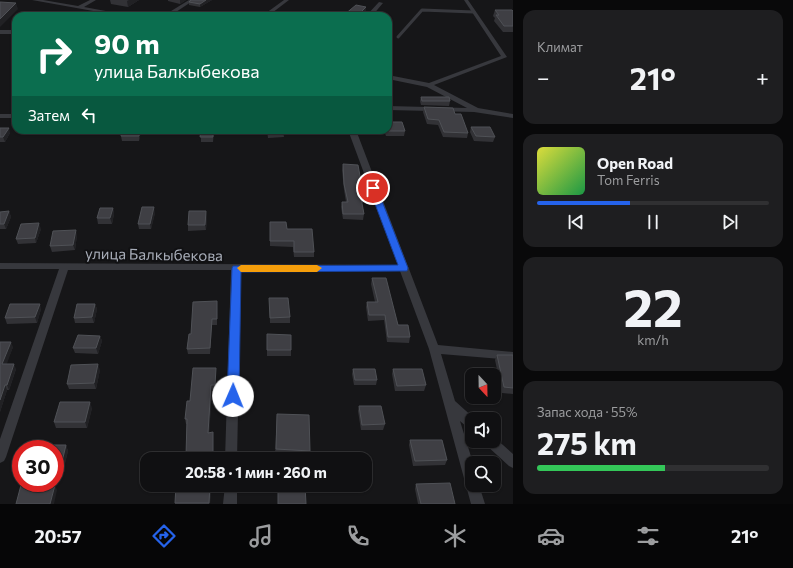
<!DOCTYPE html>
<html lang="ru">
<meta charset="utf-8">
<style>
:root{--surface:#101012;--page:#1e1e20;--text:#f1f3f6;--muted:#9c9d9f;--line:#303032;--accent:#2563eb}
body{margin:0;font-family:Commissioner,sans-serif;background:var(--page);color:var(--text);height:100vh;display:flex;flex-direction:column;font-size:15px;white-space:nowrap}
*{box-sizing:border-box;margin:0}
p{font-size:13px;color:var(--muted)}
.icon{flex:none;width:22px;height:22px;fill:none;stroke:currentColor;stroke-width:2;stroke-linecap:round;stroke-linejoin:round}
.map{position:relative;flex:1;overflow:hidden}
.panel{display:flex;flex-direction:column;gap:10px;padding:10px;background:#09090a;width:280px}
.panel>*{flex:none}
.top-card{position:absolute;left:12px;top:12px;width:380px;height:122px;border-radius:12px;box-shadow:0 1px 3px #0004,0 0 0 1px var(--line);background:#0b6e4f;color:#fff;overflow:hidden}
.needle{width:26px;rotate:158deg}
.fabs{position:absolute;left:465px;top:368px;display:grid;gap:8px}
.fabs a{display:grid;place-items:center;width:36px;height:36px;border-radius:8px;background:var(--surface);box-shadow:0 1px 3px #0004,0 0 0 1px var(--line);font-size:20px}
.speed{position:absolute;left:12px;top:440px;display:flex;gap:8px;font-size:20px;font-weight:700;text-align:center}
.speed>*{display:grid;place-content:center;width:52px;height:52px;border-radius:50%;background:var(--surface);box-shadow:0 1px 3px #0004,0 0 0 1px var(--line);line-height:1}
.speed .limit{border:6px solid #d22;background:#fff;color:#111}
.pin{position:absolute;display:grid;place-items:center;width:34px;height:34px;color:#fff;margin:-17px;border:2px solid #fff;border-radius:50%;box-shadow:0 1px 4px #0007}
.me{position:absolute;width:44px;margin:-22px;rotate:1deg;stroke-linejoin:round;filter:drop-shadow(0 0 3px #0008)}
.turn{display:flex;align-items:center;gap:14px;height:84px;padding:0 16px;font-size:18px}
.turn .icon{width:52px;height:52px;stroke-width:2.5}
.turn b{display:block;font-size:28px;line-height:34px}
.then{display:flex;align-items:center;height:38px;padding:0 16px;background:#0003;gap:8px;font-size:15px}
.big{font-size:30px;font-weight:700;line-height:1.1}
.panel .tile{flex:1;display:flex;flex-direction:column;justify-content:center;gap:6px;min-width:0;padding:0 14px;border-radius:12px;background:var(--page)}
.panel .dial{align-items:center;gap:0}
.dial b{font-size:52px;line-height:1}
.song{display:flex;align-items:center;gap:12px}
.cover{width:48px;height:48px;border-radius:6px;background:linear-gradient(135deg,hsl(60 70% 55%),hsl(140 70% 35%))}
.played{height:4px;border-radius:2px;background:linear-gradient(90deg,var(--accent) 40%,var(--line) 40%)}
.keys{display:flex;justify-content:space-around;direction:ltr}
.heat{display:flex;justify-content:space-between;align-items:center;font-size:22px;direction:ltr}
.charge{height:6px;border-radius:3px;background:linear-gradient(90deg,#34c759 55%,var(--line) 0)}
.trip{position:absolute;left:140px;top:452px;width:232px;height:40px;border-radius:12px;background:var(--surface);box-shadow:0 1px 3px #0004,0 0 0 1px var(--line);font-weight:700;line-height:40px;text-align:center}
.menu{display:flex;height:64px;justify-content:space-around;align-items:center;background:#060607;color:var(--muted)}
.menu .icon{width:28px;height:28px}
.menu .selected{color:var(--accent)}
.menu b{font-size:18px;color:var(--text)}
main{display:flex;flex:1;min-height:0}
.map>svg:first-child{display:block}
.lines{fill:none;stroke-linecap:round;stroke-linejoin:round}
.service{stroke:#37383d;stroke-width:3}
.minor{fill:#37383d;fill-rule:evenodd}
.wall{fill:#323236}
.shaded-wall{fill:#212124}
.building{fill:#3f3f44;stroke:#4f5156}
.route{fill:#2563eb;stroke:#184099}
.slow{fill:#f59e0b}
.labels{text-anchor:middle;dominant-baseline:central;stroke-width:4;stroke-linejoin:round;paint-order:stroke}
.street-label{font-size:15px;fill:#a8adb8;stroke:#111113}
</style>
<main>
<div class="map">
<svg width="513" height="504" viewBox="0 0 513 504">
<rect width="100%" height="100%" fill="#161618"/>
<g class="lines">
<path class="service" d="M 398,37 L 422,10 L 474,12"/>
<path class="minor" d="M 32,0 L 43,0 L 78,6 L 90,0 L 96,0 L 84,7 L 133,16 L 121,16 Z
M 189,0 L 194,0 L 170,16 L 163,16 Z
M 284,0 L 289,0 L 268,16 L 262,16 Z
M 464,0 L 468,0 L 507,57 L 434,85 L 478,108 L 513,114 L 513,118 L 474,112 L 388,110 L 388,106 L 467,108 L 427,87 L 388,79 L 388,75 L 429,83 L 501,56 Z
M 379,2 L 383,3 L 372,16 L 366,16 Z
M 0,30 L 16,30 L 16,34 L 0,34 Z
M 0,114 L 16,114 L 16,118 L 0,118 Z
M 348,130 L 356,130 L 438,345 L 513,352 L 513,360 L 441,354 L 455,401 L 475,419 L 472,419 L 472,429 L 468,428 L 460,421 L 473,463 L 472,485 L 479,485 L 485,504 L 471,504 L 429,349 L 400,271 L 241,270 L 237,459 L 225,459 L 231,270 L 68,270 L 6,457 L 4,461 L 0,463 L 0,439 L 59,269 L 0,269 L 0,263 L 398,265 Z
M 494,437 L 513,454 L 513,468 L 509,466 L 486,445 L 484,441 L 494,441 Z
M 225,485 L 237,485 L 237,504 L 223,504 Z"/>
</g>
<path class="wall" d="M 110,0 L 139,0 L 128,7 L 111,4 Z
M 168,0 L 186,0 L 180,4 L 168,1 Z
M 212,0 L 200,7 L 189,5 L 189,2 Z
M 495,10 L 513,11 L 513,32 L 503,32 L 494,21 L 495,18 L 493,16 Z
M 421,97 L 450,101 L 449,106 L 421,105 L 420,101 Z
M 424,107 L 455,114 L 468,133 L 467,138 L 443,137 L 438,125 L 427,124 L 423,112 Z
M 471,127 L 495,137 L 493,142 L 474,141 L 470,132 Z
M 0,128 L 10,133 L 5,142 L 0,142 Z
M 201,130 L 214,130 L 213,142 L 201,142 Z
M 267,130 L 283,130 L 284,137 L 268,138 Z
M 384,130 L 388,130 L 405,131 L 404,136 L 386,136 Z
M 141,131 L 139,141 L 122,141 L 121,136 Z
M 343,164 L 364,198 L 363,203 L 362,203 L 364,214 L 363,220 L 343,219 L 341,207 L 342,202 L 346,202 L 344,190 L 342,170 Z
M 113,208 L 114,214 L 112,224 L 98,224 L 97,218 Z
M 9,211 L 11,217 L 6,229 L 0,229 L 0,212 Z
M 155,213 L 151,229 L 139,229 L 138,224 Z
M 207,216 L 206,230 L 188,231 L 188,225 Z
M 270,222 L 287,229 L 314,252 L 314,257 L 294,257 L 293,247 L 270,246 Z
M 41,229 L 36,243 L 18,244 L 16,239 Z
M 77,235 L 75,250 L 52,252 L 50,246 Z
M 372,278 L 398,325 L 410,337 L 409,343 L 387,342 L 384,320 L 368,321 L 366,307 L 367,302 L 375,302 L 371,284 Z
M 269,298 L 290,317 L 290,323 L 270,323 Z
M 217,301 L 217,325 L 212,325 L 210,354 L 188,354 L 187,349 L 191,334 Z
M 95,304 L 97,309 L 94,323 L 75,323 L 74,318 Z
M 41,309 L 37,323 L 7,324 L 5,318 Z
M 267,334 L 291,350 L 291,356 L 267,356 Z
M 100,336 L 102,341 L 98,354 L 75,353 L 73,348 Z
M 0,342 L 13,347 L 6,364 L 16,369 L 9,390 L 7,390 L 0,412 Z
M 497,355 L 513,355 L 513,394 L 502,393 L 495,360 Z
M 353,369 L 377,380 L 376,385 L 354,385 L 352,374 Z
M 393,369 L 426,385 L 424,391 L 395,391 L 392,374 Z
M 100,370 L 96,389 L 69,389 L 67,384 Z
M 216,374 L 215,390 L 212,390 L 209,433 L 213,438 L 213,459 L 186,459 L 187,424 L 186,424 L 185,419 L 190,401 Z
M 359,406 L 385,424 L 383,430 L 361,430 L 358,411 Z
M 92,408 L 87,428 L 56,428 L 54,422 Z
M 277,414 L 310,451 L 309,456 L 275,454 Z
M 410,440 L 447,460 L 445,465 L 413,466 L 409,445 Z
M 66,445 L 68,451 L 63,471 L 55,471 L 55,449 Z
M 416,484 L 455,504 L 418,504 L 415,489 Z
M 211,485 L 210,504 L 175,504 L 175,503 Z"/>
<path class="shaded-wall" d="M 129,0 L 139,0 L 128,7 L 127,1 Z
M 180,0 L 186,0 L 180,4 Z
M 206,0 L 212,0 L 200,7 L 200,4 Z
M 16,3 L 18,9 L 0,27 L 0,19 Z
M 366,7 L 366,11 L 360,16 L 357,16 Z
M 9,128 L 10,133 L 5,142 L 3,137 Z
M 140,130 L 141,130 L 141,131 L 139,141 L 139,136 Z
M 154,207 L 155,213 L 151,229 L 150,224 Z
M 113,208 L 114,214 L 112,224 L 110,218 Z
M 9,211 L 11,217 L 6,229 L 4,224 Z
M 206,211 L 207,216 L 206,230 L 205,225 Z
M 39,223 L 41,229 L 36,243 L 35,238 Z
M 76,230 L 77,235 L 75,250 L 73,245 Z
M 40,304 L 41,309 L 37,323 L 35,317 Z
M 95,304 L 97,309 L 94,323 L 92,317 Z
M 212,319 L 212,325 L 210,354 L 210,348 Z
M 100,336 L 102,341 L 98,354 L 96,348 Z
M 11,342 L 13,347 L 5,369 L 2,364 Z
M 14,364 L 16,369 L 9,390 L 7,385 Z
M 98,364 L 100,370 L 96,389 L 94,383 Z
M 5,385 L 7,390 L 0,412 L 0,400 Z
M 211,385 L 212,390 L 209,438 L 208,433 Z
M 90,402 L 92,408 L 87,428 L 85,422 Z
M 66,445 L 68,451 L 63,471 L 61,466 Z
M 55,485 L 57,490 L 54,504 L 50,504 Z
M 210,485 L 211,485 L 210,504 L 209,504 Z"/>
<path class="building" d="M 191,0 L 206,0 L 200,4 L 189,2 Z
M 0,2 L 16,3 L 0,19 Z
M 356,5 L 366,7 L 357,16 L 353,16 L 344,15 Z
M 495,10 L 512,10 L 513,11 L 513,26 L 504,26 L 496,15 L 499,15 Z
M 421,97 L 449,97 L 450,101 L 422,101 Z
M 424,107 L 453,108 L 455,114 L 461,114 L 468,133 L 444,132 L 439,120 L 428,119 Z
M 388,122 L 402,122 L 405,131 L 387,131 L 386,130 L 388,130 Z
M 471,127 L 490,127 L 495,137 L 476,136 Z
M 0,128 L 9,128 L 3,137 L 0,137 Z
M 122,130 L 140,130 L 139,136 L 121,136 Z
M 201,130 L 213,130 L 213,137 L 200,137 Z
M 267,130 L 283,130 L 284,132 L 268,133 Z
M 343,164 L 358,165 L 364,198 L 361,198 L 364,214 L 343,214 L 342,202 L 348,202 L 344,184 Z
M 142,207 L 154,207 L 150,224 L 138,224 Z
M 100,208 L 113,208 L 110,218 L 97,218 Z
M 9,211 L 4,224 L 0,224 L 0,212 Z
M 189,211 L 206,211 L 205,225 L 188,225 Z
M 270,222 L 286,222 L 287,229 L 312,229 L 314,252 L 294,252 L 294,241 L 270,241 Z
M 39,223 L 35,238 L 16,239 L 21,224 Z
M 76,230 L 73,245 L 50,246 L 53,231 Z
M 372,278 L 386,278 L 398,325 L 408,325 L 410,337 L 388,337 L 385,315 L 369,315 L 367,302 L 378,302 Z
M 269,298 L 288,298 L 290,317 L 270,318 Z
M 217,301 L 217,319 L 212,319 L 210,348 L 187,349 L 189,334 L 191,334 L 193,302 Z
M 10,304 L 40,304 L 35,317 L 5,318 Z
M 77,304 L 95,304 L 92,317 L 74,318 Z
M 267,334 L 291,335 L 291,350 L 267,350 Z
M 78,335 L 100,336 L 96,348 L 73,348 Z
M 0,342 L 11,342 L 2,364 L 14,364 L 7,385 L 5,385 L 0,400 Z
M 497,355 L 513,355 L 513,388 L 504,387 Z
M 98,364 L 94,383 L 67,384 L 71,365 Z
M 193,368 L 216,368 L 215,385 L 211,385 L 208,433 L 213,432 L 213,455 L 186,456 L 187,419 L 185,419 L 187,401 L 190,401 Z
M 353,369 L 375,369 L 377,380 L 355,380 Z
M 393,369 L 422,369 L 426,385 L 397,386 Z
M 60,402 L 90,402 L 85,422 L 54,422 Z
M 359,406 L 381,406 L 385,424 L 362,425 Z
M 277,414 L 309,415 L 310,451 L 276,449 Z
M 410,440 L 442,440 L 447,460 L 415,461 Z
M 41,445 L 66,445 L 61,466 L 55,466 L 55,449 L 40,449 Z
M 450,483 L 455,504 L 421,504 L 416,484 Z
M 21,485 L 55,485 L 50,504 L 16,504 Z
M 176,485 L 210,485 L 209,503 L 175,503 Z
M 278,485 L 305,485 L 306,504 L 278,504 Z"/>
<path class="route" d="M 371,186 L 376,186 L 377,188 L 408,268 L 407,271 L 241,272 L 239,396 L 237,399 L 233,400 L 229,399 L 227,396 L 232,268 L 233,266 L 398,265 L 369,188 Z"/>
<path class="slow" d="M 241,265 L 317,265 L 322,268 L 317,272 L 241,272 L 237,268 Z"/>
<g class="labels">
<g class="street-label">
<text transform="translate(154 254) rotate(1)">улица Балкыбекова</text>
</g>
</g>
</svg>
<div class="fabs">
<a><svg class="needle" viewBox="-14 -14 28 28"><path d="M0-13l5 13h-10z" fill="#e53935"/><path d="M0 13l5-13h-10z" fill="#9c9d9f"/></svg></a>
<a><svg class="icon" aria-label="sound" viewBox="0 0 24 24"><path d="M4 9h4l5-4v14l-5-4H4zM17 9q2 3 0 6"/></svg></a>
<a><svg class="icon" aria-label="search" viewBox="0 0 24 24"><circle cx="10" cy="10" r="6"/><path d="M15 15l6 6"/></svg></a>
</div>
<div class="speed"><div class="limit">30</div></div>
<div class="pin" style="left:373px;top:188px;background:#d93025"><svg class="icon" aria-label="arrive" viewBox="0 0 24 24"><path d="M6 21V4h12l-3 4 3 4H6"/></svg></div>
<svg class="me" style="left:233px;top:396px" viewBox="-20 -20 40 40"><circle r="19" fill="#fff"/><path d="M0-13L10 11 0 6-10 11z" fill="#2563eb"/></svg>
<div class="trip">20:58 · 1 мин · 260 m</div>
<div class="top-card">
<div class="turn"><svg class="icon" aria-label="right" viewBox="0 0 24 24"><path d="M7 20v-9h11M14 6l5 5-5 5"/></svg><div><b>90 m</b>улица Балкыбекова</div></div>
<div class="then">Затем<svg class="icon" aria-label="left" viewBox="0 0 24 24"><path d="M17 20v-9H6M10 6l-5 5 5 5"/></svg></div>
</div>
</div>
<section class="panel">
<div class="tile"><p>Климат</p>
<div class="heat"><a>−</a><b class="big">21°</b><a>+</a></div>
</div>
<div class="tile">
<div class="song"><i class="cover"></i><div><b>Open Road</b><p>Tom Ferris</p></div></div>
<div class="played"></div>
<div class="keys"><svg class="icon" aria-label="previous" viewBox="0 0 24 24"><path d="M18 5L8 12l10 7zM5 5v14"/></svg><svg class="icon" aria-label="pause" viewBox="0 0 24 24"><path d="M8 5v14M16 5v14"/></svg><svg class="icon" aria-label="next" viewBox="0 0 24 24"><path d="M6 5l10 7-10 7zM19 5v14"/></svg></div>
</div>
<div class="tile dial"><b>22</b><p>km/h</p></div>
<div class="tile"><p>Запас хода · 55%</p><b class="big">275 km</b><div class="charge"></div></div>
</section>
</main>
<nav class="menu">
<b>20:57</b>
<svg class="icon selected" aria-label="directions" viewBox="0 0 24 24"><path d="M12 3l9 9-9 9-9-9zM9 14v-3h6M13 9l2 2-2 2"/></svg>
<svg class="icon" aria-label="music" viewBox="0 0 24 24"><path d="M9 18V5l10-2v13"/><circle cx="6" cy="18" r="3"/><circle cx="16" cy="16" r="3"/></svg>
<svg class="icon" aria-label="phone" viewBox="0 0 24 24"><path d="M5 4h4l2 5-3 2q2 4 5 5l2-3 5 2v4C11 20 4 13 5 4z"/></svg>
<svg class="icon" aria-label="climate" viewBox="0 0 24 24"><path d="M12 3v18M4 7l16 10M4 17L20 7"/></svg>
<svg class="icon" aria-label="car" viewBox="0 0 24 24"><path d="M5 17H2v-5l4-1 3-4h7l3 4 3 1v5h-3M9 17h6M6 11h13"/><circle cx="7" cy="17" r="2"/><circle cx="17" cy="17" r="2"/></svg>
<svg class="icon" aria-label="filters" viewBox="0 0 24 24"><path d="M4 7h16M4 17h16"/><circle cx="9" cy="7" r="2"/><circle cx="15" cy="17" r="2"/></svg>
<b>21°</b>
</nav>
